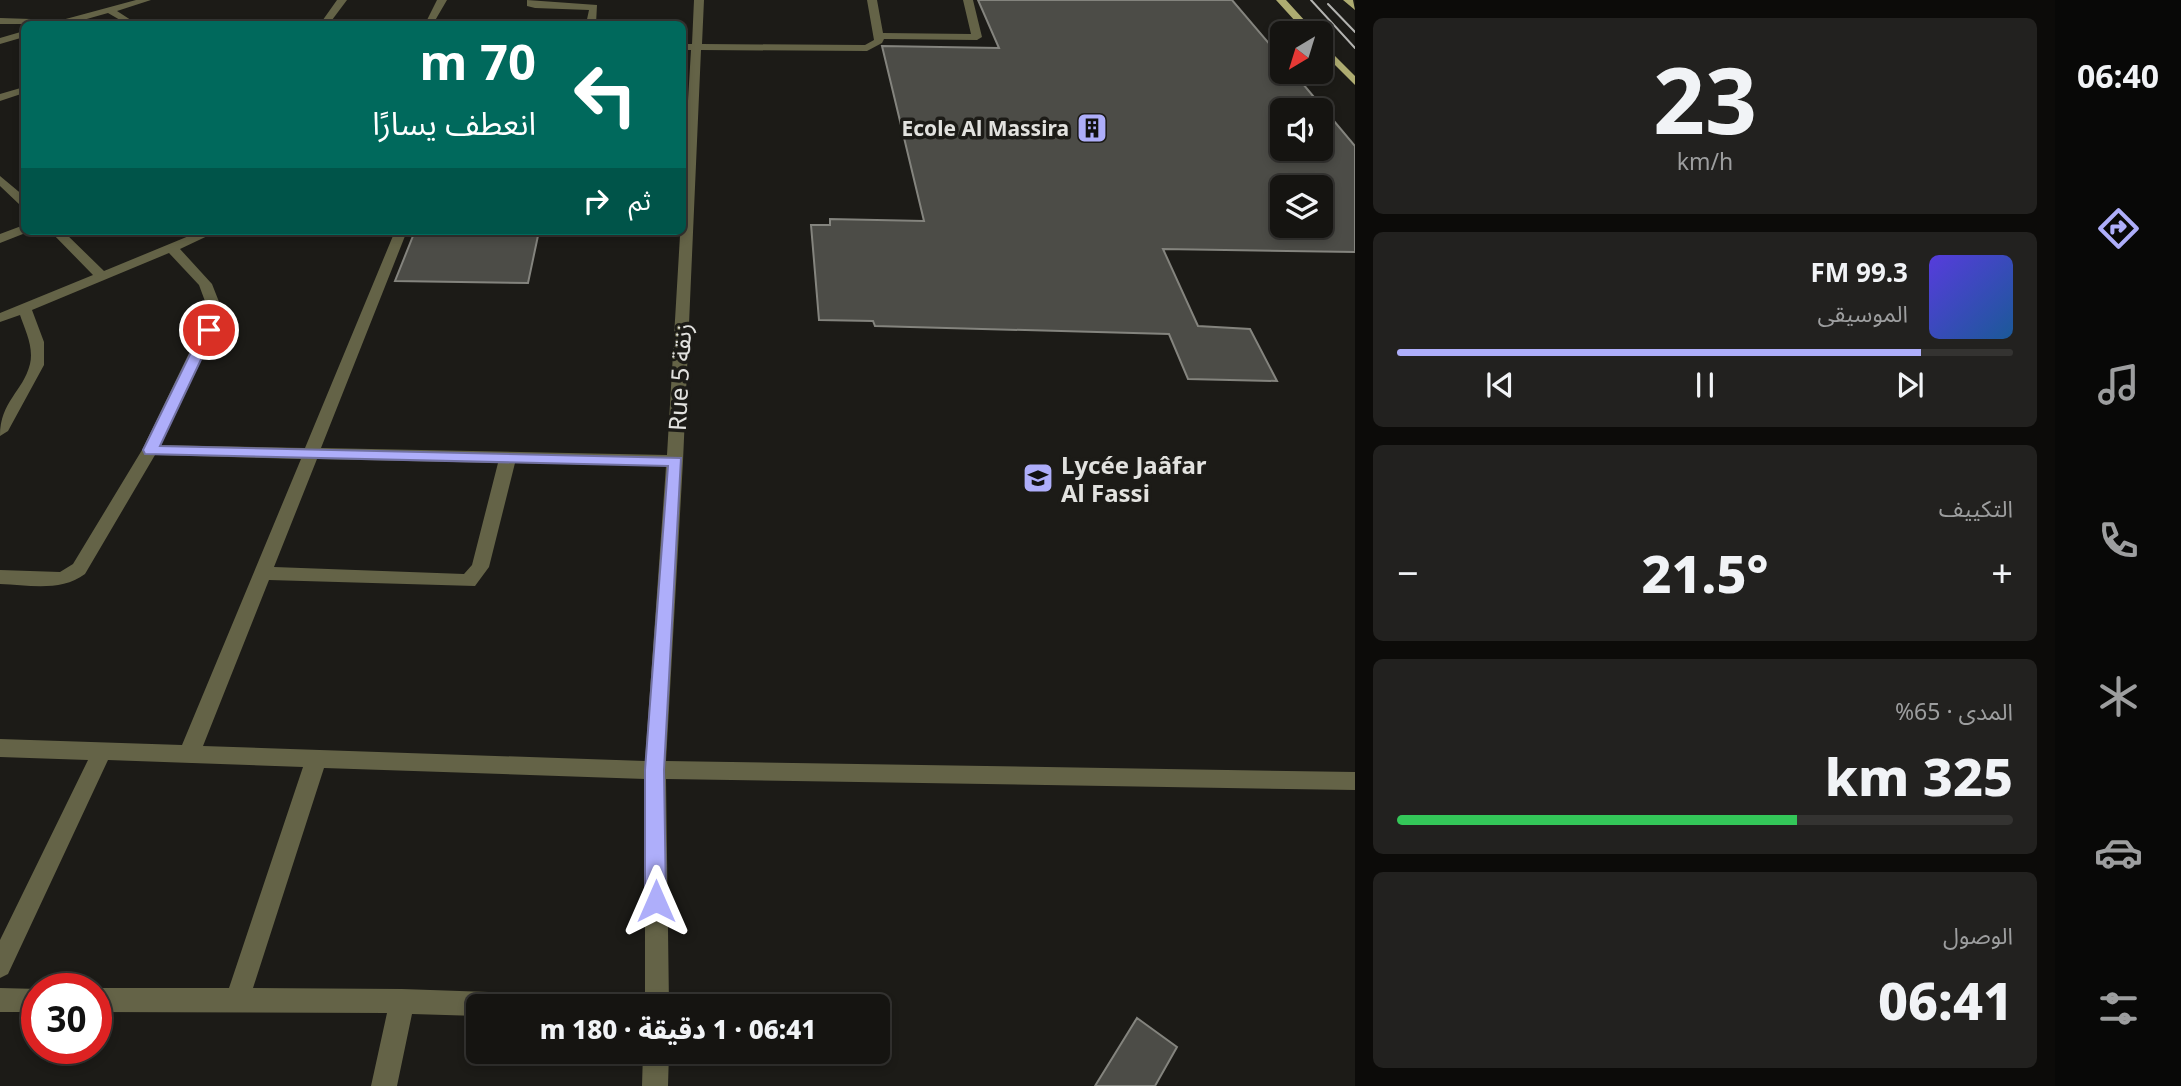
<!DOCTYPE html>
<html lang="ar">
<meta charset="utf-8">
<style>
:root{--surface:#151411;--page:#22211f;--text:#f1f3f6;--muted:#9d9e9f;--line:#343331;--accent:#aeaefa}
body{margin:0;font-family:"Noto Sans","Noto Sans Arabic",sans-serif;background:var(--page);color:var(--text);direction:rtl;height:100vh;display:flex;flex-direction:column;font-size:26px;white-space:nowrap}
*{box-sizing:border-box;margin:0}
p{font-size:23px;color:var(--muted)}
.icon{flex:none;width:38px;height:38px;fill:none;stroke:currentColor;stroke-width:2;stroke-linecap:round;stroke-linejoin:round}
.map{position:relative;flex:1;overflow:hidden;direction:ltr}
.panel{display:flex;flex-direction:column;gap:18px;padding:18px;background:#0c0b09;width:700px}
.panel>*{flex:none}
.banner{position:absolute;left:21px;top:21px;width:665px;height:214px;border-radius:10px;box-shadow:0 4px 10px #0003,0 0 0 2px var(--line);direction:rtl;background:#00695c;color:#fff;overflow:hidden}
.needle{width:46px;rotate:218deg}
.tools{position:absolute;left:1270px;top:21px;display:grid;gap:14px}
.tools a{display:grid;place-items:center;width:63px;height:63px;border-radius:10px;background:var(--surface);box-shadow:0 4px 10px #0003,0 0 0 2px var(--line);font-size:35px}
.speed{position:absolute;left:21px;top:973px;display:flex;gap:14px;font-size:35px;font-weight:700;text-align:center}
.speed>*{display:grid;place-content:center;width:91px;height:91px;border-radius:50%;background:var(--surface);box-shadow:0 4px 10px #0003,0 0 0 2px var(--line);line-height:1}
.speed .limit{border:10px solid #d22;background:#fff;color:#111}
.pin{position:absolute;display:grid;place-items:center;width:60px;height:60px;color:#fff;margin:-30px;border:4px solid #fff;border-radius:50%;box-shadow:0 2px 7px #0007}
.me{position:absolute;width:77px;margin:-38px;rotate:0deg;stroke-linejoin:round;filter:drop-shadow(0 0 5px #0008)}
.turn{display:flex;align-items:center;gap:24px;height:147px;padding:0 35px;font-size:32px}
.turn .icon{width:91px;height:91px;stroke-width:2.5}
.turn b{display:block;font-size:49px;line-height:60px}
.then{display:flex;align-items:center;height:66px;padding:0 35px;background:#0003;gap:14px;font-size:26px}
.big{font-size:52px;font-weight:800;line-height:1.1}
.panel .card{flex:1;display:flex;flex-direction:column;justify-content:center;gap:10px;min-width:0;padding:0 24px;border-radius:10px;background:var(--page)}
.panel .dial{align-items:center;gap:0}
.dial b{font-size:91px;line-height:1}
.song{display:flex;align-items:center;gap:21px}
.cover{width:84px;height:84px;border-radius:10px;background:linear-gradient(135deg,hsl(250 70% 55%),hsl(210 70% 35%))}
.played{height:7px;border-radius:4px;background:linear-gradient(90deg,var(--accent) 85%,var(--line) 85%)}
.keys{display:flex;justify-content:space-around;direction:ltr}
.heat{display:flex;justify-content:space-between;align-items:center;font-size:38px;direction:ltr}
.charge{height:10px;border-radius:5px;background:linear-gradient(90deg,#34c759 65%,var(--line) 0)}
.trip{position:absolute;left:466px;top:994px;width:424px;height:70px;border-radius:10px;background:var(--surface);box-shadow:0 4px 10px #0003,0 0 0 2px var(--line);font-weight:800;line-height:70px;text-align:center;direction:rtl}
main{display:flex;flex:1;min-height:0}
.dock{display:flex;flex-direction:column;width:126px;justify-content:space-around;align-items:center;background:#080807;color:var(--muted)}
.dock .icon{width:49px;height:49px}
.dock .selected{color:var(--accent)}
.dock b{font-size:32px;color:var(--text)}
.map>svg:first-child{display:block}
.building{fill:#4c4c47;stroke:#84847e;stroke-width:2;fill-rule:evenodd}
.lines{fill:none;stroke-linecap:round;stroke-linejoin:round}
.minor{fill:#646347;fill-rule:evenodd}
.major{fill:#aeac71;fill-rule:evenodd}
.tram{stroke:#b4b4b1;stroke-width:2}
.route{fill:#aeaefa;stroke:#7171a2;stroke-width:2}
.labels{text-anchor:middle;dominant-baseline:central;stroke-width:7;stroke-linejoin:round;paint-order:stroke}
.far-poi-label{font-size:21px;font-weight:bold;fill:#e2e2df;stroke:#1c1b17;text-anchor:end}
.street-label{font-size:24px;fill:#e2e2df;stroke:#1c1b17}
.poi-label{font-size:24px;font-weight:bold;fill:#e2e2df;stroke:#1c1b17;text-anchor:start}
</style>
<main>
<nav class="dock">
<b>06:40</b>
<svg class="icon selected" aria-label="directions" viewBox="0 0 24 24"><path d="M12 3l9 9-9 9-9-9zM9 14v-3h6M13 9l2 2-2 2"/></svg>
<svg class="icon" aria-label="music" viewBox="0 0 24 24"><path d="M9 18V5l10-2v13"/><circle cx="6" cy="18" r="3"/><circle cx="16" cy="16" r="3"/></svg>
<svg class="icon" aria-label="phone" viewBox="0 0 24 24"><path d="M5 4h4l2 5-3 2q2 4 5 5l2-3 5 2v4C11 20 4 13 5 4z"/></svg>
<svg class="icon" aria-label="climate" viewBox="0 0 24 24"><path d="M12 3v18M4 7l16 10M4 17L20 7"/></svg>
<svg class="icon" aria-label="car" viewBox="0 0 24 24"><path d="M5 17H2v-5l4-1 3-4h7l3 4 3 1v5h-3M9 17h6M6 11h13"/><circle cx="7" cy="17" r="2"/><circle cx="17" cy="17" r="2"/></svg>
<svg class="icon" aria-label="filters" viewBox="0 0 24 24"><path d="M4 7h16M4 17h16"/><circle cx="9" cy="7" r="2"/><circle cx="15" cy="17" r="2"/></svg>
</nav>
<section class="panel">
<div class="card dial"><b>23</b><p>km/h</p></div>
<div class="card">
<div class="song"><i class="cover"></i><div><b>99.3 FM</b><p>الموسيقى</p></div></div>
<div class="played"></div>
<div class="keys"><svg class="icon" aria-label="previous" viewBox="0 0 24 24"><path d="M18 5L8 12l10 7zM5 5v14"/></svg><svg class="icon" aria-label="pause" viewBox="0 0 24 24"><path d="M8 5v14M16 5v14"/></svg><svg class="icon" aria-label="next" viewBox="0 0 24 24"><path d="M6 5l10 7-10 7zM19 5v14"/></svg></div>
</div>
<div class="card"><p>التكييف</p>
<div class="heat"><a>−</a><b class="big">21.5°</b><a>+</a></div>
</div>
<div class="card"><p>المدى · 65%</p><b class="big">325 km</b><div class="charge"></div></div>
<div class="card"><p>الوصول</p><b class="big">06:41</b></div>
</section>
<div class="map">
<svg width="1355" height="1086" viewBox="0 0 1355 1086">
<rect width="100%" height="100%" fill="#1c1b17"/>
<path class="building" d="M 978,0 L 1232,0 L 1283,60 L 1283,72 L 1293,72 L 1355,146 L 1355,252 L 1163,249 L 1198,326 L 1250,329 L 1277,381 L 1188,379 L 1169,334 L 875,326 L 873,321 L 819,320 L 811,225 L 830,225 L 830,219 L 924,221 L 882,46 L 999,48 ZM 1283,110 L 1321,110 L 1321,149 L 1283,149 ZM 1283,187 L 1321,187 L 1321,226 L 1283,226 Z
M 415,231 L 539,231 L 528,283 L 395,281 Z
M 1137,1018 L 1177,1047 L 1155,1086 L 1095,1086 Z"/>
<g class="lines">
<path class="minor" d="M 136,0 L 151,0 L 117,11 L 137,24 L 127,24 L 108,13 L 69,24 L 0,24 L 0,18 L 62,20 Z
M 337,0 L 347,0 L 329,24 L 320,24 Z
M 437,0 L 447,0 L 433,24 L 425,24 Z
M 527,0 L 597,5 L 596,24 L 586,24 L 589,10 L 535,8 L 527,6 Z
M 694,0 L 704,0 L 702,44 L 865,45 L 874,40 L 867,0 L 877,0 L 883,33 L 971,34 L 963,0 L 973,0 L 982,37 L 977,40 L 884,39 L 882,43 L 867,51 L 701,50 L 683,461 L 666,761 L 1355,772 L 1355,790 L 666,779 L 669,1006 L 645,1006 L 645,779 L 324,768 L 253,988 L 402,989 L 542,994 L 551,997 L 554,1006 L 478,1006 L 478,1016 L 412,1014 L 397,1086 L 371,1086 L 387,1013 L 96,1012 L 96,989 L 94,989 L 96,988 L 229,988 L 303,767 L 108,760 L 8,974 L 0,978 L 0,940 L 88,760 L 0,757 L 0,739 L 182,745 L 301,459 L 155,455 L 85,574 C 61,592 29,585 0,584 L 0,570 L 60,572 L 73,564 L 142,450 L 209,312 L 199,285 L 169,253 L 32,310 L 44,342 L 44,365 L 8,431 L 0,436 C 0,401 23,392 30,364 C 34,347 25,330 20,315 L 0,322 L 0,313 L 93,275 L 50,231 L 63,231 L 104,271 L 201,231 L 218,231 L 180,249 L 212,284 L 223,312 L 160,445 L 305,448 L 395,231 L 407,231 L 321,448 L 667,455 L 691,50 L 682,50 L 682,44 L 692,44 ZM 317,459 L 498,463 L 472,565 L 464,574 L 274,567 ZM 515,463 L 666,466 L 645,761 L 203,746 L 269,580 L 475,586 L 489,567 Z
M 24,31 L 24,37 L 0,44 L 0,38 Z
M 24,87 L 24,93 L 0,101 L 0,94 Z
M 0,176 L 24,196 L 24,206 L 20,205 L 0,186 Z
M 24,225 L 24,231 L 28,232 L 0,243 L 0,234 Z
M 0,988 L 39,989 L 37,989 L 37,1012 L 0,1012 Z
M 643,1052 L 669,1052 L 668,1086 L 642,1086 Z"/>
<path class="major" d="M 1276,0 L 1286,0 L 1316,33 L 1306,33 Z
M 1343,0 L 1353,0 L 1355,10 Z
M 1321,42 L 1355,76 L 1355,85 L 1321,51 Z"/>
<path class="tram" d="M 1311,0 L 1355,48
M 1328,4 L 1355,32"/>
</g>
<path class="route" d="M 209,326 L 215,330 L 160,446 L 681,458 L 664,770 L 666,901 L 663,908 L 656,911 L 649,908 L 645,901 L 645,770 L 668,466 L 145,454 L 143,450 L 202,330 Z"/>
<defs>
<g id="building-square" transform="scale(1.575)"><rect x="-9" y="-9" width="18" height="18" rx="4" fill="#aeaefa" stroke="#1c1b17"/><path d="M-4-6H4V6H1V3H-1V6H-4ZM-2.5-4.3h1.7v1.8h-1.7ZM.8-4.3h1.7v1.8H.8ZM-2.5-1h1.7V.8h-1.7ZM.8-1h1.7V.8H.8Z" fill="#111"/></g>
<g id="school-square" transform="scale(1.575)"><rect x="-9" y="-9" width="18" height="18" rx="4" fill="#aeaefa" stroke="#1c1b17"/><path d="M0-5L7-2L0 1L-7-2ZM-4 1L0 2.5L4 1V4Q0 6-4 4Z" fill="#111"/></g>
</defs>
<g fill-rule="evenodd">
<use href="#building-square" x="1092" y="128"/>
<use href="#school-square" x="1038" y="478"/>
</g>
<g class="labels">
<g class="far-poi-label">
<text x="1069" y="128">Ecole Al Massira</text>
</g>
<g class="street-label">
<text transform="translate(679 377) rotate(-87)">Rue 5 زنقة</text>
</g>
<g class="poi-label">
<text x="1061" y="464">Lycée Jaâfar<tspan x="1061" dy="28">Al Fassi</tspan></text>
</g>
</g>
</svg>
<div class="tools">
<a><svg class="needle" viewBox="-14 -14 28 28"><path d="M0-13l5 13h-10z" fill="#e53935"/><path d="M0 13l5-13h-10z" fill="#9d9e9f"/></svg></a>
<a><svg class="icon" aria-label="sound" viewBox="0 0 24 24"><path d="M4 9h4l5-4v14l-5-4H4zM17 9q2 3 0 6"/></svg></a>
<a><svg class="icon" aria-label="layers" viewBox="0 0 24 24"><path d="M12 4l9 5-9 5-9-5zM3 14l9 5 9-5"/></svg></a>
</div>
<div class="speed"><div class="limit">30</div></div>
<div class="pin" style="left:209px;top:330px;background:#d93025"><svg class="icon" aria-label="arrive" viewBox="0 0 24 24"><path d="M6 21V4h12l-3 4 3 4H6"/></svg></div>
<svg class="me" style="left:656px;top:901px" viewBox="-20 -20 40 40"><path d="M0-17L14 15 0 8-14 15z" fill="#aeaefa" stroke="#fff" stroke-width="4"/></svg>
<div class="trip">06:41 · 1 دقيقة · 180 m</div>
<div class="banner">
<div class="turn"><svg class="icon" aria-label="left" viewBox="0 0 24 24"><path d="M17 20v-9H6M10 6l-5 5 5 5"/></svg><div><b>70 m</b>انعطف يسارًا</div></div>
<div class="then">ثم<svg class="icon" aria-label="right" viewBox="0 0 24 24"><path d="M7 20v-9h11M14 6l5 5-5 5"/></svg></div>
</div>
</div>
</main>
